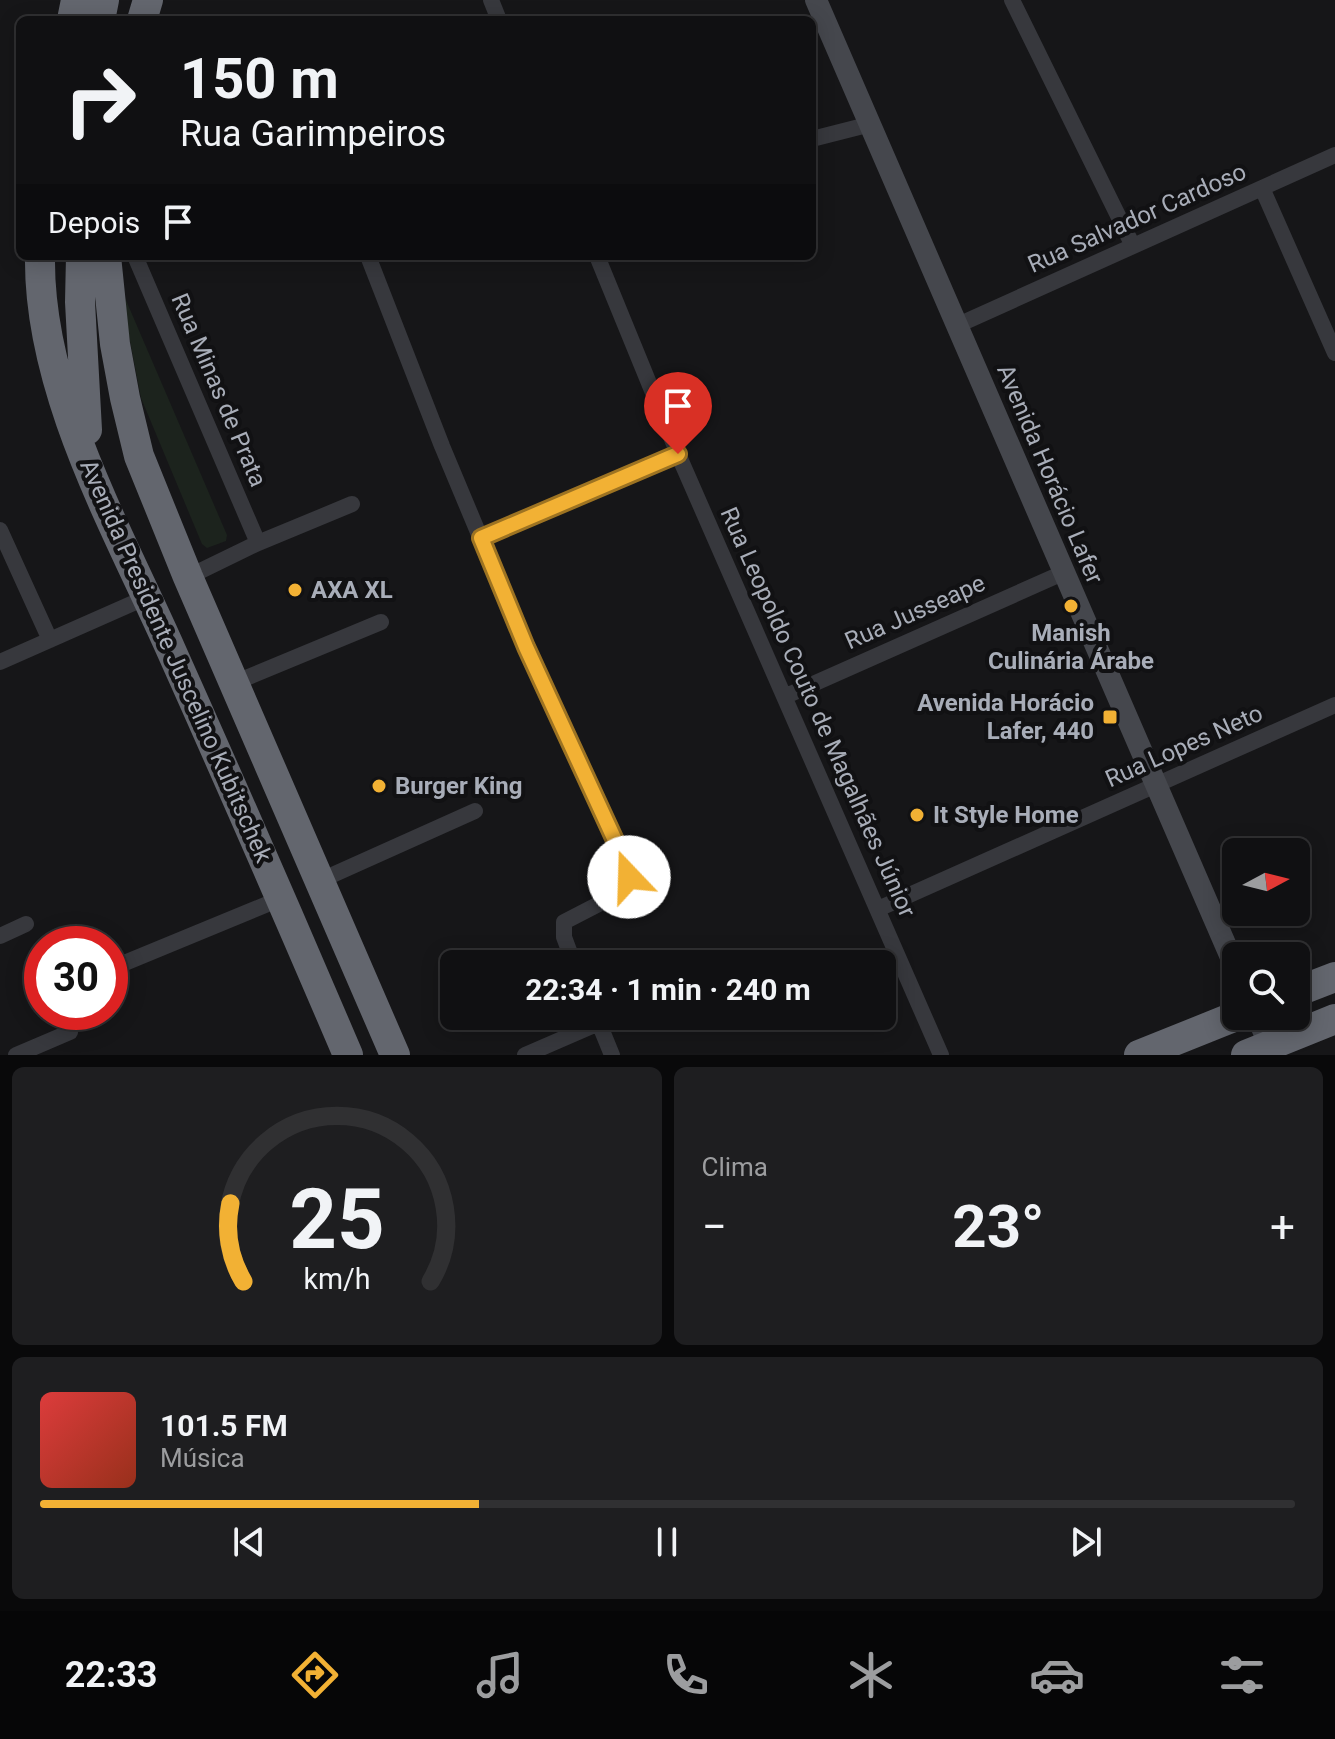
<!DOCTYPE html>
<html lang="pt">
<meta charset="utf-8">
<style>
:root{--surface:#101012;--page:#1e1e20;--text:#f1f3f6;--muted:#9c9d9f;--line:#303032;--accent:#f2b134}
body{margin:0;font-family:Roboto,sans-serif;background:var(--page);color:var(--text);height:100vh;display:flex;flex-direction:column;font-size:30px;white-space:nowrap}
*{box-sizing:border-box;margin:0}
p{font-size:26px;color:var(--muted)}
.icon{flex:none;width:44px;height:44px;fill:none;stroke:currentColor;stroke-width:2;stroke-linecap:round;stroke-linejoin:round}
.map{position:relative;height:1055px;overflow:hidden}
.details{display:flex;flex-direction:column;gap:12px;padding:12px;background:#09090a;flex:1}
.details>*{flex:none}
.guide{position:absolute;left:16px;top:16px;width:800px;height:244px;border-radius:12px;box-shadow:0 4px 20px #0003,0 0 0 2px var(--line);background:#101012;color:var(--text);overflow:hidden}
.needle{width:52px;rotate:83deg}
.tools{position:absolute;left:1222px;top:838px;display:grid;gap:16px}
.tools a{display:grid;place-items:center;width:88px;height:88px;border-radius:12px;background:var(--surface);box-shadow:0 4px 20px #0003,0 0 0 2px var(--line);font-size:40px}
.speed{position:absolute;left:24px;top:926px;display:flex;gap:16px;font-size:40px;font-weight:700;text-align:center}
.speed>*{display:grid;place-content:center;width:104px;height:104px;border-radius:50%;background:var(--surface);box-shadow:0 4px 20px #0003,0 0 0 2px var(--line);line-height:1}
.speed .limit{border:12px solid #d22;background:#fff;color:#111}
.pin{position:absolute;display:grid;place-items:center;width:68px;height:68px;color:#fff;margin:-82px -34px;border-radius:50% 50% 50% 0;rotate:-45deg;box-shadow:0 0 8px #0007}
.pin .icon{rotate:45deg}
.me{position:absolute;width:88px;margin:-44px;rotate:339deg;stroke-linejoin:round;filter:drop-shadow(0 0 6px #0008)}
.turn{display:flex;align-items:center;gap:28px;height:168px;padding:0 32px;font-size:36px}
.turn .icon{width:104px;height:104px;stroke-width:2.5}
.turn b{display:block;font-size:56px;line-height:68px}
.then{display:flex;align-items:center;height:76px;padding:0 32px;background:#0003;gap:16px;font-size:30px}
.big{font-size:60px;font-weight:700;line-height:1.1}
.details .tile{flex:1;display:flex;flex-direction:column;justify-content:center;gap:12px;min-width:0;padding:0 28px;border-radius:12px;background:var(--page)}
.details .dial{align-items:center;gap:0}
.dial svg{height:208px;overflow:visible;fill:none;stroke:var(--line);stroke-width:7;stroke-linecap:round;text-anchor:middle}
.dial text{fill:var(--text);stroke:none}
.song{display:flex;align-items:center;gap:24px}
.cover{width:96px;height:96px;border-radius:12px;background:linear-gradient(135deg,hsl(0 70% 55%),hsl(10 70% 35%))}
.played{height:8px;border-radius:4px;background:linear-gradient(90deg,var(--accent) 35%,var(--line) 35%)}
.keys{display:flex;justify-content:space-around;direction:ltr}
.heat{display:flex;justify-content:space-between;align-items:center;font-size:44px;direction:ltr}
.details .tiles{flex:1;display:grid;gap:12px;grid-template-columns:1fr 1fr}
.tile:last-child{grid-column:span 2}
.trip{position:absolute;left:440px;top:950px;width:456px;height:80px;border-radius:12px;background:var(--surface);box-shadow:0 4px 20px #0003,0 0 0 2px var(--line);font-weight:700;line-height:80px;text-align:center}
.tabs{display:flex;height:128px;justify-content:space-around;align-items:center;background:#060607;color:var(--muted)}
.tabs .icon{width:56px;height:56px}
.tabs .current{color:var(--accent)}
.tabs b{font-size:36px;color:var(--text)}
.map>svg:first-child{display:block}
.green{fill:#1c231d}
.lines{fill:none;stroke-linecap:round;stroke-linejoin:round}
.street{stroke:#37383d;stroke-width:16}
.secondary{stroke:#45474d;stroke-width:22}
.highway{stroke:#63666e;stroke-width:30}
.route-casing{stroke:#9d7322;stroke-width:20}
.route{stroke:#f2b134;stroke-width:14}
.poi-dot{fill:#f2b134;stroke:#111113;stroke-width:3}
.labels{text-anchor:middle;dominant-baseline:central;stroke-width:8;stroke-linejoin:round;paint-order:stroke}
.street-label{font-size:24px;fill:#a8adb8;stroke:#111113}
.poi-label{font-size:24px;font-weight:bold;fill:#a8adb8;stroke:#111113;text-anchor:start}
</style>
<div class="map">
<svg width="1335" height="1055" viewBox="0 0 1335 1055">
<rect width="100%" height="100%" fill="#161618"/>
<path class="green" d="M 119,284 L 227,535 L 226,541 L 207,548 L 202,544 L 141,398 Z"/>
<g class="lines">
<path class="street" d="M 491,0 L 499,20
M 1012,0 L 1133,246
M 812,139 L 871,124
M 1262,188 L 1335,353
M 135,256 L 258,543
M 368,256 L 442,446 L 526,647 L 625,862 L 629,877 L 624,891 L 564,922 L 564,937 L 574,964
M 597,256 L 678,454 L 941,1055
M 958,325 L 1335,155
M 0,530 L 50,640
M 481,538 L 678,454
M 188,577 L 258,543 L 352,504
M 0,662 L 147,597
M 234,683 L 381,622
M 786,696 L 1065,572
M 319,881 L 475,811
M 878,909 L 1335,705
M 0,936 L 26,924
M 110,969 L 282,898
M 596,1016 L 612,1055
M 16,1055 L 70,1032
M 525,1055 L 599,1023"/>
<path class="secondary" d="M 816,0 L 1236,969
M 1257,1016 L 1274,1055"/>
<path class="highway" d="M 72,20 L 76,0
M 100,20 L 104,0
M 142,20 L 148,0
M 40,256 C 38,392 117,528 171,650 C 231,784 290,919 348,1055
M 81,256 L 80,302 L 87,430
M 106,256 L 115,344 L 125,398 L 139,456 L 188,577 L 395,1055
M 1296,992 L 1335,977
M 1139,1055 L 1236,1016
M 1246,1055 L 1335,1019"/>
</g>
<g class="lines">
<g class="route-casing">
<path id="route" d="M 629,877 L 625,862 L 526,647 L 481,538 L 678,454"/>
</g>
<use href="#route" class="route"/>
</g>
<g class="poi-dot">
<circle cx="295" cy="590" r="8"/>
<circle cx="1071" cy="606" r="8"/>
<rect x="1102" y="709" width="16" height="16" rx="4"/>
<circle cx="379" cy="786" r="8"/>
<circle cx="917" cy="815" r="8"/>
</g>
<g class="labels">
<g class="street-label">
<text transform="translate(1137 218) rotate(-24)">Rua Salvador Cardoso</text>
<text transform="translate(219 390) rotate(67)">Rua Minas de Prata</text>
<text transform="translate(1050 474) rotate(67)">Avenida Horácio Lafer</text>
<text transform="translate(915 612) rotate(-24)">Rua Jusseape</text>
<text transform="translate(176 661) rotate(66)">Avenida Presidente Juscelino Kubitschek</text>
<text transform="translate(818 712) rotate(66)">Rua Leopoldo Couto de Magalhães Júnior</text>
<text transform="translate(1184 746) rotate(-24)">Rua Lopes Neto</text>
</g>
<g class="poi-label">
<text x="311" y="590">AXA XL</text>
<text x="1071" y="633" text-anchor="middle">Manish<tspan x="1071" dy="28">Culinária Árabe</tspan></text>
<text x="1094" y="703" text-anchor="end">Avenida Horácio<tspan x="1094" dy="28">Lafer, 440</tspan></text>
<text x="395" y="786">Burger King</text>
<text x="933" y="815">It Style Home</text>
</g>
</g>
</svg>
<div class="tools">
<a><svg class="needle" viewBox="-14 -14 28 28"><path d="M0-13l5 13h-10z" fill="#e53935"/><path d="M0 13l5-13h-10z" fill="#9c9d9f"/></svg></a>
<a><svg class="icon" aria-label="search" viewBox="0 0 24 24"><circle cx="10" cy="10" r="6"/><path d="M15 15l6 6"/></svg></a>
</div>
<div class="speed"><div class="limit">30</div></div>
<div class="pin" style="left:678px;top:454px;background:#d93025"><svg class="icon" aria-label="arrive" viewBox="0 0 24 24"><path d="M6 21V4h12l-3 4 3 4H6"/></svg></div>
<svg class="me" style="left:629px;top:877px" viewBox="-20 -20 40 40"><circle r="19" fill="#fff"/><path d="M0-13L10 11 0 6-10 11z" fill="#f2b134"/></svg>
<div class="trip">22:34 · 1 min · 240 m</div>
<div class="guide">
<div class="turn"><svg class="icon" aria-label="right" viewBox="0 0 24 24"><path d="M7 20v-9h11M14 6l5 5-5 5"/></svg><div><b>150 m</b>Rua Garimpeiros</div></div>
<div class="then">Depois<svg class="icon" aria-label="arrive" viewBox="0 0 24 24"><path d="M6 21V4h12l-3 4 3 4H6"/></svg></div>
</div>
</div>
<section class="details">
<div class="tiles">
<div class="tile dial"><svg viewBox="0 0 100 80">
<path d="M14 69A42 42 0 1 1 86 69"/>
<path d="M14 69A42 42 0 0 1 9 39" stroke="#f2b134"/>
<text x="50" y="56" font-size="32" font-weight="700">25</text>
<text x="50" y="72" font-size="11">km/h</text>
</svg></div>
<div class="tile"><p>Clima</p>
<div class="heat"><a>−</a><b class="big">23°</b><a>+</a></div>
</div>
<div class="tile">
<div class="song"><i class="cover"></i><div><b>101.5 FM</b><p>Música</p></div></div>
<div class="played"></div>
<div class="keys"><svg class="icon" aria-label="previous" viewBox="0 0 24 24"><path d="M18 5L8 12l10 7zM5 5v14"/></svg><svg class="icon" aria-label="pause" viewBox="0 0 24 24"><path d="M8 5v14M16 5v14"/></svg><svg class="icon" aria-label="next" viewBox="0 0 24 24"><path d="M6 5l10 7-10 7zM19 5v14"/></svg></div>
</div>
</div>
</section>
<nav class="tabs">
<b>22:33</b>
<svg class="icon current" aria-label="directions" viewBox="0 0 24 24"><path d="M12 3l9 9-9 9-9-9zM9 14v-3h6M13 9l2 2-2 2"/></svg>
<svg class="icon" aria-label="music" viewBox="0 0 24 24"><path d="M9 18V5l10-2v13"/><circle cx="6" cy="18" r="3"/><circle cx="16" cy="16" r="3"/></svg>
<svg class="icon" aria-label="phone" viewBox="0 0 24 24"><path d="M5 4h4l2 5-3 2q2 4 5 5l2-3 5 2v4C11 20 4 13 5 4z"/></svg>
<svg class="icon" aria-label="climate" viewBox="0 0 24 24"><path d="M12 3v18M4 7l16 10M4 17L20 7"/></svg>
<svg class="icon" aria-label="car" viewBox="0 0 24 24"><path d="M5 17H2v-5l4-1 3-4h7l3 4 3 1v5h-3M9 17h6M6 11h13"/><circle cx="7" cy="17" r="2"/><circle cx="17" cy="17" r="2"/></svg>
<svg class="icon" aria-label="filters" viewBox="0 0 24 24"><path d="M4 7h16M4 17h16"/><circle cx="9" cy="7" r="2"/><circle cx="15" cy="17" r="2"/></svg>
</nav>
